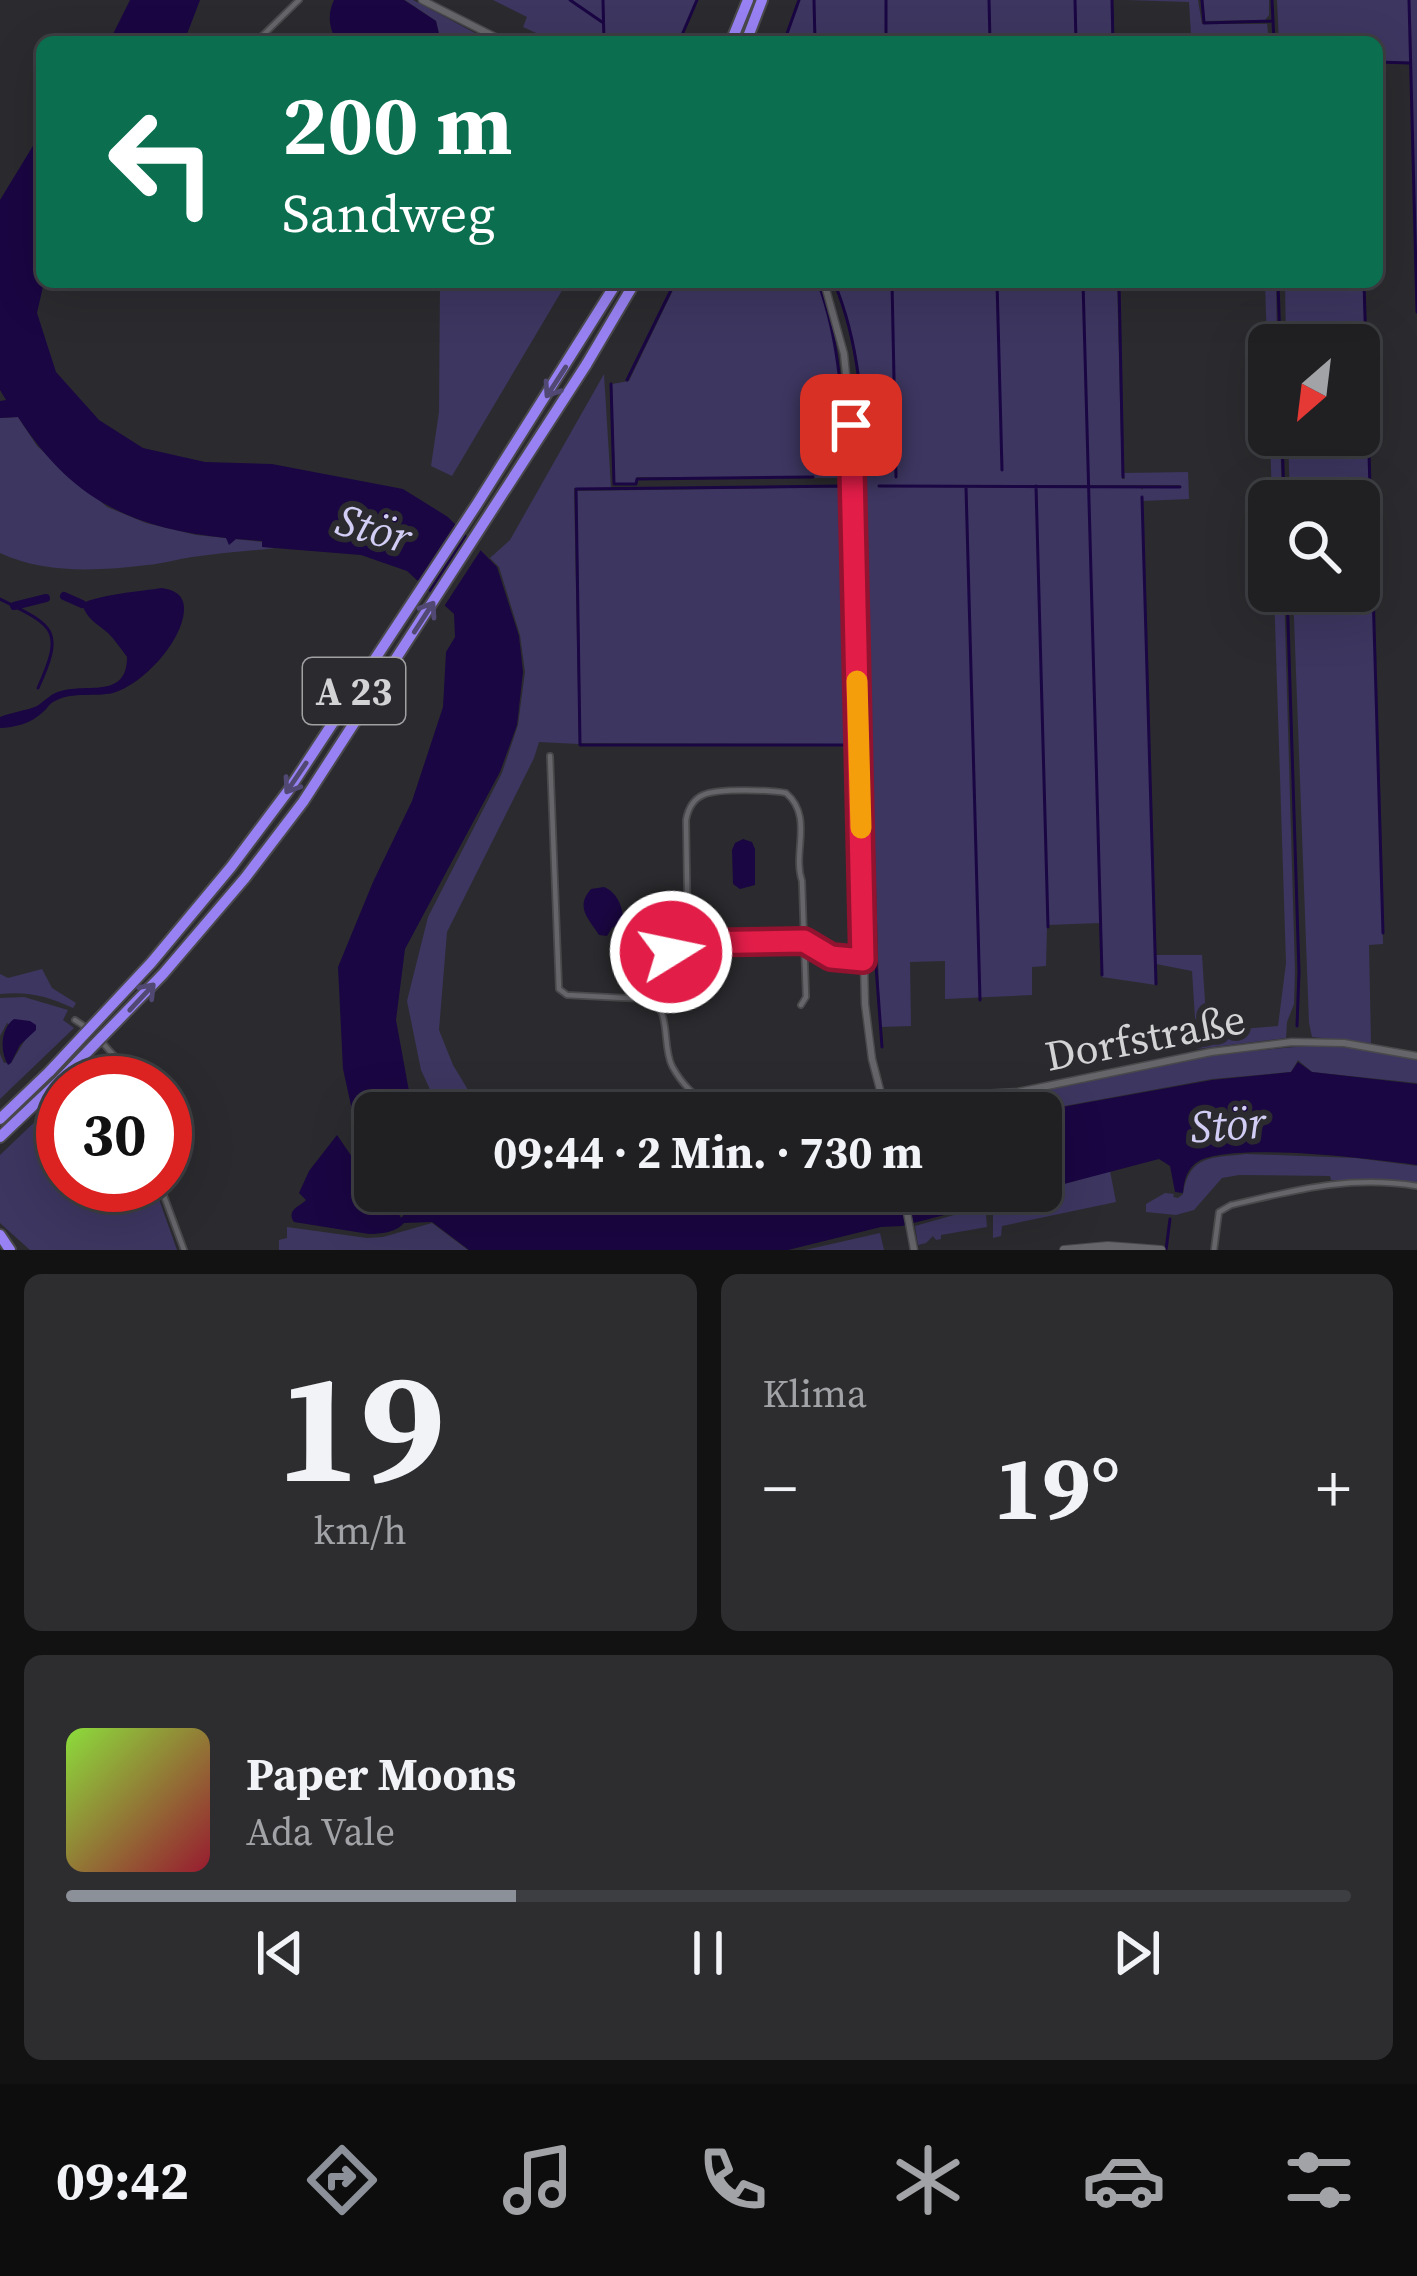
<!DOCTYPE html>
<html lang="de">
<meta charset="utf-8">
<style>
:root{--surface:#202023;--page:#2d2d30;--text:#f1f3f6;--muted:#a2a3a6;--line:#3d3e41;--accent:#8c9099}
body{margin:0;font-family:"Source Serif 4",serif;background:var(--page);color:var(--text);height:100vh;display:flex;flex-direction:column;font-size:45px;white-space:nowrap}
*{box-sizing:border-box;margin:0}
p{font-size:39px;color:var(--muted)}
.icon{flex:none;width:66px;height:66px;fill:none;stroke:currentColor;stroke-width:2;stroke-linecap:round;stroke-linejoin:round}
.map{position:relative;height:1250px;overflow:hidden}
.panel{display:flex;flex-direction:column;gap:24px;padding:24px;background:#121213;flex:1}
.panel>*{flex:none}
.banner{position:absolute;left:36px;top:36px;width:1347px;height:252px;border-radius:18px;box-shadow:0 12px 48px #0002,0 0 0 3px var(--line);background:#0b6e4f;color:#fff;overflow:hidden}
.needle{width:78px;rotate:208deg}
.controls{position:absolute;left:1248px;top:324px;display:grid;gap:24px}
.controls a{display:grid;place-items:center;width:132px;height:132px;border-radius:18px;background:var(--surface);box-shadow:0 12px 48px #0002,0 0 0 3px var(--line);font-size:60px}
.speed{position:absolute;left:36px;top:1056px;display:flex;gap:24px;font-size:60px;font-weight:700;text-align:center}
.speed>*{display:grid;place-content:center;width:156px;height:156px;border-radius:50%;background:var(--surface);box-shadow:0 12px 48px #0002,0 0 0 3px var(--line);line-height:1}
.speed .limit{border:18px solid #d22;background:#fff;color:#111}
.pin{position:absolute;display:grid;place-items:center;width:102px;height:102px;color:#fff;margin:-51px;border-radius:24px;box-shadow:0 6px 18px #0006}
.me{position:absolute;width:132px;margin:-66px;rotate:80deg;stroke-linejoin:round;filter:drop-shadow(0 0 9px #0008)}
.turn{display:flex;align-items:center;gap:42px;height:252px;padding:0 48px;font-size:54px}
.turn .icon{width:156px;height:156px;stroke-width:2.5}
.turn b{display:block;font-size:84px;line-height:102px}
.big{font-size:90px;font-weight:700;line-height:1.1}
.panel .card{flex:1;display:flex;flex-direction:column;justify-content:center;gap:18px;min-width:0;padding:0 42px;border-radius:18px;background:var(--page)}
.panel .dial{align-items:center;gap:0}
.dial b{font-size:156px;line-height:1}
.song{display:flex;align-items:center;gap:36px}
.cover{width:144px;height:144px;border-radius:18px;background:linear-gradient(135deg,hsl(90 70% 55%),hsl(350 70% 35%))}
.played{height:12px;border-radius:6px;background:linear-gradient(90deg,var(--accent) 35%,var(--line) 35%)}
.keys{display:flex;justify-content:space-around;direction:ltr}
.heat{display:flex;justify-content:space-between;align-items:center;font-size:66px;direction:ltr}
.panel .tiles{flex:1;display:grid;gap:24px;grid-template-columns:1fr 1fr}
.card:last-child{grid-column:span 2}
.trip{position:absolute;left:354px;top:1092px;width:708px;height:120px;border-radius:18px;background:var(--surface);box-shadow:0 12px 48px #0002,0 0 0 3px var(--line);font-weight:700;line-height:120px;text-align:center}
.menu{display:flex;height:192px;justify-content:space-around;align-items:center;background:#0d0d0e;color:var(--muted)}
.menu .icon{width:84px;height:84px}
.menu .current{color:var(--accent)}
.menu b{font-size:54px;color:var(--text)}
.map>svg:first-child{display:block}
.green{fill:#3d3660;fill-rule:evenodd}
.water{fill:#1a0642}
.pier{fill:#2b2b2f}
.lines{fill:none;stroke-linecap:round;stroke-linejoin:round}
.stream{stroke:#1a0642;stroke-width:3}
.canal{stroke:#1a0642;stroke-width:8}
.minor-casing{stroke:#49494c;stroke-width:8}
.tertiary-casing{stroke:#49494c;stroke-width:9}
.secondary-casing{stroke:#49494c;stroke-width:10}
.motorway-casing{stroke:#49494c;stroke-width:14}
.minor{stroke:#66656a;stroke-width:4.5}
.tertiary{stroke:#66656a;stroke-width:6}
.secondary{stroke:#66656a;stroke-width:8}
.motorway{stroke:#9882f3;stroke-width:10}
.motorway-bridge-casing{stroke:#49494c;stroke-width:14;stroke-linecap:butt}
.motorway-bridge{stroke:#9882f3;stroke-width:10}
.oneway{stroke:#514974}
.route-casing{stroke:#92132f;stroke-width:30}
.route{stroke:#e11d48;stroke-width:21}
.slow{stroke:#f59e0b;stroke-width:21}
.labels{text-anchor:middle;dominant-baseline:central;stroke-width:12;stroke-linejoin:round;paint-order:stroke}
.shield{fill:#2b2b2f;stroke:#a1a1a4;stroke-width:3}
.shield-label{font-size:39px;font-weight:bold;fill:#d3d3d6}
.street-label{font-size:42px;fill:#d3d3d6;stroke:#2b2b2f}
.water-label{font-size:45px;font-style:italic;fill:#d1cdf4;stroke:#2b2b2f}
</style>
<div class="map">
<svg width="1417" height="1250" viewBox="0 0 1417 1250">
<rect width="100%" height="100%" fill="#2b2b2f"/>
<path class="green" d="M 405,0 L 413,0 L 492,42 L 454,42 L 440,38 L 436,21 Z
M 493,0 L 602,0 L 603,23 L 603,0 L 696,0 L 678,42 L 605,42 L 604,32 L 603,42 L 556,42 L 523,27 L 527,17 Z
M 799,0 L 1111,0 L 1112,42 L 785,42 Z
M 1126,0 L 1198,0 L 1202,24 L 1267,24 L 1269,42 L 1258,42 L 1257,34 L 1191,35 L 1189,2 Z
M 1203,0 L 1269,0 L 1269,15 L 1265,20 L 1205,21 Z
M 1277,0 L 1417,0 L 1417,296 L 1410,63 L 1377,62 L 1377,42 L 1279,42 Z
M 440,282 L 567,282 L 452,476 L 431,466 L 439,412 Z
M 677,282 L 817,282 C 841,345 843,411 843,478 L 637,477 L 635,483 L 615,483 L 612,384 L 629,381 Z
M 835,282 L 1117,282 L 1122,479 L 1125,479 L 1124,473 L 1188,472 L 1189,499 L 1142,501 L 1155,955 L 1202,955 L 1207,1032 L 1278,1026 L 1286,963 L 1274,591 L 1284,591 L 1295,971 L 1294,1004 L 1287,1022 L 1286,1038 L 1197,1049 L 1192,971 L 1156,964 L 1156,985 L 1102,977 L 1100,923 L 1047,925 L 1046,966 L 1032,967 L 1032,995 L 945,999 L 945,961 L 910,962 L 911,1026 L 880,1027 L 865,491 L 862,490 L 862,483 L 866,484 L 867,480 C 863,459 864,435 863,413 C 861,369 852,323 835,282 ZM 896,485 L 1180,485 L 1181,486 L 1143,488 L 1142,490 L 1141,488 L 881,486 Z
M 1265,282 L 1276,282 L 1277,345 L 1269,345 L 1269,407 Z
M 1285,282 L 1363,282 L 1383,944 L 1369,945 L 1371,1043 L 1312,1037 L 1309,1023 L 1293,591 L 1359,591 L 1359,501 L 1290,501 L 1288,435 L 1359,435 L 1359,345 L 1286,345 Z
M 604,374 L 611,488 L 574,488 L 579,744 L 539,742 L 534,758 L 447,932 L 439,1030 L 453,1065 L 482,1113 L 441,1113 L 421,1070 L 407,1001 L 428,917 L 502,773 L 518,725 L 525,672 L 520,635 L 499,567 L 490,558 L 510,540 Z
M 18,417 L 37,446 L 107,507 L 146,523 L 196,535 L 226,538 L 230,542 L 235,539 L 262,542 L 263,547 L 276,548 C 248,551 220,553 192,557 C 177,559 162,564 147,565 C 98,571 45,574 0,553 L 0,418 Z
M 1270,435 L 1280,435 L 1282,501 L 1272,501 Z
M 843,487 L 850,744 L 581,743 L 577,491 Z
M 42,969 L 52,988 L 76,1003 L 73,1008 C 48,996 28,991 0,994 L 0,974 L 8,978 Z
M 24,997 L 68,1010 L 63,1020 L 74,1028 L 0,1099 L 0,1054 L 4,1063 L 11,1063 L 27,1037 L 7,1023 L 0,1036 L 0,998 Z
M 1317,1045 L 1364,1049 L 1417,1060 L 1417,1083 L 1312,1072 L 1298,1060 L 1291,1072 L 1212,1079 L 1026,1113 L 895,1113 L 905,1105 L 923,1100 L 1023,1095 L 1209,1055 Z
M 105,1056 L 122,1083 L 76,1083 Z
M 63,1095 L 63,1185 L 154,1185 L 177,1250 L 30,1250 L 0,1223 L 0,1155 Z
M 1246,1154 L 1356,1158 L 1417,1166 L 1417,1184 L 1397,1180 L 1331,1180 L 1330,1176 L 1239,1175 L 1222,1178 L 1194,1210 L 1176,1215 L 1146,1212 L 1146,1204 L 1165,1193 L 1174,1194 L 1173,1197 L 1178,1198 L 1183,1194 C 1189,1154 1213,1158 1246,1154 Z
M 1110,1171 L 1116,1202 L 1002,1226 L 1001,1236 L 993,1238 L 993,1215 L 986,1215 L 987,1227 L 941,1235 L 941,1239 L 936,1240 L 933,1236 L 926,1243 L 918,1245 L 915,1226 Z
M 432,1223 L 468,1250 L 279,1250 L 279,1240 L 287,1238 L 287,1227 L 367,1238 L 383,1237 Z
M 880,1233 L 884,1250 L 805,1250 Z"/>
<path class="water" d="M 130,0 L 200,0 L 184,42 L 109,42 Z
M 334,0 L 404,0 L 436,21 L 440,38 L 453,42 L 337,42 C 329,29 327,14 334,0 Z
M 42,131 L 44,282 L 37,313 L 56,372 L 99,420 L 143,448 L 205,462 L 272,464 L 403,489 L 448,517 L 497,567 L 519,636 L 523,672 L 517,725 L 500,772 L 405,949 L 396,1020 L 413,1113 L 375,1113 L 375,1156 L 352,1110 L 343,1069 L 338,967 L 373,882 L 412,801 L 443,707 L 446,652 L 455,637 L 454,614 L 407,571 L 361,555 L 262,547 L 262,541 L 236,539 L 229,545 L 226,538 C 130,528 71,499 18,417 L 0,418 L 0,401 L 6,400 L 0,390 L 0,200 Z
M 162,588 C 176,590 185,596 184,611 C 182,642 142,685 113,693 C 95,697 73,692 57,700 C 48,704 50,706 43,712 C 32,723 14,728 0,728 L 0,717 C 12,712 25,711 37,706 C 45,701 51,693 61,691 C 88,683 127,699 127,657 C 121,649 115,640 108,633 C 96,623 87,619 82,604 C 95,595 143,591 162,588 Z
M 743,839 L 752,842 L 755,849 L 755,885 L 740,889 L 733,884 L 732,850 L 735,843 Z
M 604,887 C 617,892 624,908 623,922 L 612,928 L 607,936 L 599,935 C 588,918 575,907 591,889 Z
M 14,1019 L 30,1021 L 36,1025 L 36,1030 L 20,1045 L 11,1063 L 8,1065 C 0,1052 0,1029 14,1019 Z
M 1298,1062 L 1312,1072 L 1417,1084 L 1417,1165 C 1373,1159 1235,1142 1199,1161 C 1187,1168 1184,1180 1183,1193 L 1175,1192 L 1170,1166 L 1159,1159 L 1041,1190 L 1041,1113 L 1029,1113 L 1212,1080 L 1291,1072 Z
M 337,1135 L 390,1212 L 398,1212 L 401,1218 L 413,1205 L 404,1191 L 502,1191 L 540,1206 L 608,1211 L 715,1191 L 1037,1191 L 902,1226 L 881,1227 L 788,1250 L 469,1250 L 432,1222 L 404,1223 C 397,1232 381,1234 369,1234 L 294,1222 C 286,1210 299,1207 306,1200 L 299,1193 L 309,1171 Z"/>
<path class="pier" d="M 472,533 L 484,545 L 441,611 L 429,599 Z"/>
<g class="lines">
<path class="stream" d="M 570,0 L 602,22
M 603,0 L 604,42
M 814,0 L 815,42
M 886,0 L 886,42
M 989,0 L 990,42
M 1075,0 L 1076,42
M 1112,0 L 1113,42
M 1202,0 L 1204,23 L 1272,21
M 1272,0 L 1274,42
M 1409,0 L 1417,312
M 679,42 L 697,0
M 784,42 L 799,0
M 1377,62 L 1410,63
M 818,282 C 841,344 843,409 845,475
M 834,282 C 860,344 863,410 865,476
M 892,282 L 896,477
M 997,282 L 1002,470
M 1083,282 L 1102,975
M 1119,282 L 1123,477
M 1278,282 L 1280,345
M 1364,282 L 1383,933
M 627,380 L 675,282
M 611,384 L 614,484 L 636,484 L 637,479 L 813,477
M 1282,435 L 1284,501
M 844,486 L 851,745 L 580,745 L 576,489 Z
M 879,486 L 1180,487
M 1036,486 L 1048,927
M 966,487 L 980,1000
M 1142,497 L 1156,984
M 864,499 L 875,952 L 882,1047
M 1287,591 L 1299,972 L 1297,1026
M 0,599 C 54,626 65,629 38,688
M 851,747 L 857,954
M 1166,1250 L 1170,1219"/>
<path class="canal" d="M 64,596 L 82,604
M 14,606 L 46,598"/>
<g class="minor-casing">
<path id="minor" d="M 256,42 L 299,0
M 550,756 L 559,989 L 567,995 L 646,999 C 673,1006 661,1044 672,1066 C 685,1090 698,1097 720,1113
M 688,943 L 686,820 C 688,809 692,800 703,795 C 718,788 770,790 786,793 C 814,817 792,852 802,881 L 806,997 L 801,1005
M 653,999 C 663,977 662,954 686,943 L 804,941 L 838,959 L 863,960
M 75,1020 L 87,1028
M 100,1040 L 116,1058 L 133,1083
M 160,1185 L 184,1250
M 1214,1250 L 1219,1212 L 1231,1205 C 1296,1190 1349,1175 1417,1186"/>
</g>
<g class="tertiary-casing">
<path id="tertiary" d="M 422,0 L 505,42
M 824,282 L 844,354 L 851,425 L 865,1004 L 872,1059 L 886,1113
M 885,1108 L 927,1097 L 1018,1092 L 1211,1052 L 1292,1042 L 1344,1043 L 1417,1056
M 903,1191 L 914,1250"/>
</g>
<g class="secondary-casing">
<path id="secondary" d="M 1064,1250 L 1108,1246 L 1161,1250"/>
</g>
<g class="motorway-casing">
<path id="motorway" d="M 731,42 L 748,0
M 746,42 L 762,0
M 586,365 L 635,282
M 0,1119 L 50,1071
M 0,1137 L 60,1080
M 0,1235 L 10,1250"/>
</g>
<use href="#minor" class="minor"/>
<use href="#tertiary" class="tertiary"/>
<use href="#secondary" class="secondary"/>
<use href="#motorway" class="motorway"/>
<g class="motorway-bridge-casing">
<path id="motorway-bridge" d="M 50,1071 L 151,963 L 231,867 L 288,791 L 477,504 L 617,282
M 60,1080 L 163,974 L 245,878 L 303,802 L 586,365"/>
</g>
<use href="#motorway-bridge" class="motorway-bridge"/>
</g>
<defs><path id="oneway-shaft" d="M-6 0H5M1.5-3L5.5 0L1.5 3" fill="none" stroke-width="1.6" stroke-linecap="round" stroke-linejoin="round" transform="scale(3)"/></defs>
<g class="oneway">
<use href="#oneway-shaft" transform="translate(556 382) rotate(123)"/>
<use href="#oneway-shaft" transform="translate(424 617) rotate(-57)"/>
<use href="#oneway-shaft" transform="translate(296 778) rotate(124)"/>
<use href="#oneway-shaft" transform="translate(142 997) rotate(-47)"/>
</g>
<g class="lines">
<g class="route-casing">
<path id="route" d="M 671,952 L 688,943 L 804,941 L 831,957 L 863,960 L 851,425"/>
</g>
<use href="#route" class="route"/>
<path class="slow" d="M 857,681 L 861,828"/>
</g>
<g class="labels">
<rect class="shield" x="303" y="658" width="102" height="66" rx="9"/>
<g class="shield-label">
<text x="354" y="691">A 23</text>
</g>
<g class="street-label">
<text transform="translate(1145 1037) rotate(-11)">Dorfstraße</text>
</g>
<g class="water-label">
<text transform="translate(374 528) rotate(16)">Stör</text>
<text transform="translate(1228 1124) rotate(-4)">Stör</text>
</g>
</g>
</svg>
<div class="controls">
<a><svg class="needle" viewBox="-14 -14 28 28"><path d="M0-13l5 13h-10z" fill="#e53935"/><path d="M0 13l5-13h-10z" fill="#a2a3a6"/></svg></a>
<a><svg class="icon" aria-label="search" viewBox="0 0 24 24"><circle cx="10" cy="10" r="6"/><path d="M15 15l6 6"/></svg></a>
</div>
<div class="speed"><div class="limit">30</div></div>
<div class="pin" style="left:851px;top:425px;background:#d93025"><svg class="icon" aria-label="arrive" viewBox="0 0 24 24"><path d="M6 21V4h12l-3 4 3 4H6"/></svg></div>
<svg class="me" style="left:671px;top:952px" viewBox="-20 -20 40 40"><circle r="17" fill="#e11d48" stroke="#fff" stroke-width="3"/><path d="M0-11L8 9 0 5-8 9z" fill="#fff"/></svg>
<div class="trip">09:44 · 2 Min. · 730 m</div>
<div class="banner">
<div class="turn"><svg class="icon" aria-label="left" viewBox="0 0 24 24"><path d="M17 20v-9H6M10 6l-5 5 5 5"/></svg><div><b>200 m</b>Sandweg</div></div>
</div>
</div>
<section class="panel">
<div class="tiles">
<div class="card dial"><b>19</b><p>km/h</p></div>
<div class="card"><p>Klima</p>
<div class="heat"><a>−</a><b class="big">19°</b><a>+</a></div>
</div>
<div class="card">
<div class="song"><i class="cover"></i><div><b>Paper Moons</b><p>Ada Vale</p></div></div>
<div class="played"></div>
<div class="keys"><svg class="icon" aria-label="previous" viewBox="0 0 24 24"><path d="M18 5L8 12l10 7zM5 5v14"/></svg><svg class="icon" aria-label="pause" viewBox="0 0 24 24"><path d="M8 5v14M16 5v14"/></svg><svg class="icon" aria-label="next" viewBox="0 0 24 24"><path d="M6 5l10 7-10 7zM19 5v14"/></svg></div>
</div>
</div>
</section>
<nav class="menu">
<b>09:42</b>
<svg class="icon current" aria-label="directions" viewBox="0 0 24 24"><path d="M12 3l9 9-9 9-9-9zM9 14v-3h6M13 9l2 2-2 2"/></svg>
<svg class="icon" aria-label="music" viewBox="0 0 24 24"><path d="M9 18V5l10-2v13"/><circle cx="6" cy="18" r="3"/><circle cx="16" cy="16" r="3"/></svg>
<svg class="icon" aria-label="phone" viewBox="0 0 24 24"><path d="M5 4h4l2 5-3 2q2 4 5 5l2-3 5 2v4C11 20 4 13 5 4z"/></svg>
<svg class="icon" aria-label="climate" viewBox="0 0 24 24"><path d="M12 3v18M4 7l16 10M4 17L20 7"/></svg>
<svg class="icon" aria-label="car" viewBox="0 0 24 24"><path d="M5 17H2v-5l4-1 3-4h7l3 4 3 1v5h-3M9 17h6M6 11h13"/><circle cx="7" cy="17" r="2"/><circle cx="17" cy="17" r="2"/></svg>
<svg class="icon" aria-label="filters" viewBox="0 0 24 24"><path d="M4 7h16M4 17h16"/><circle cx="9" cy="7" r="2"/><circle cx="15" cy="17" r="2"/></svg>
</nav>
